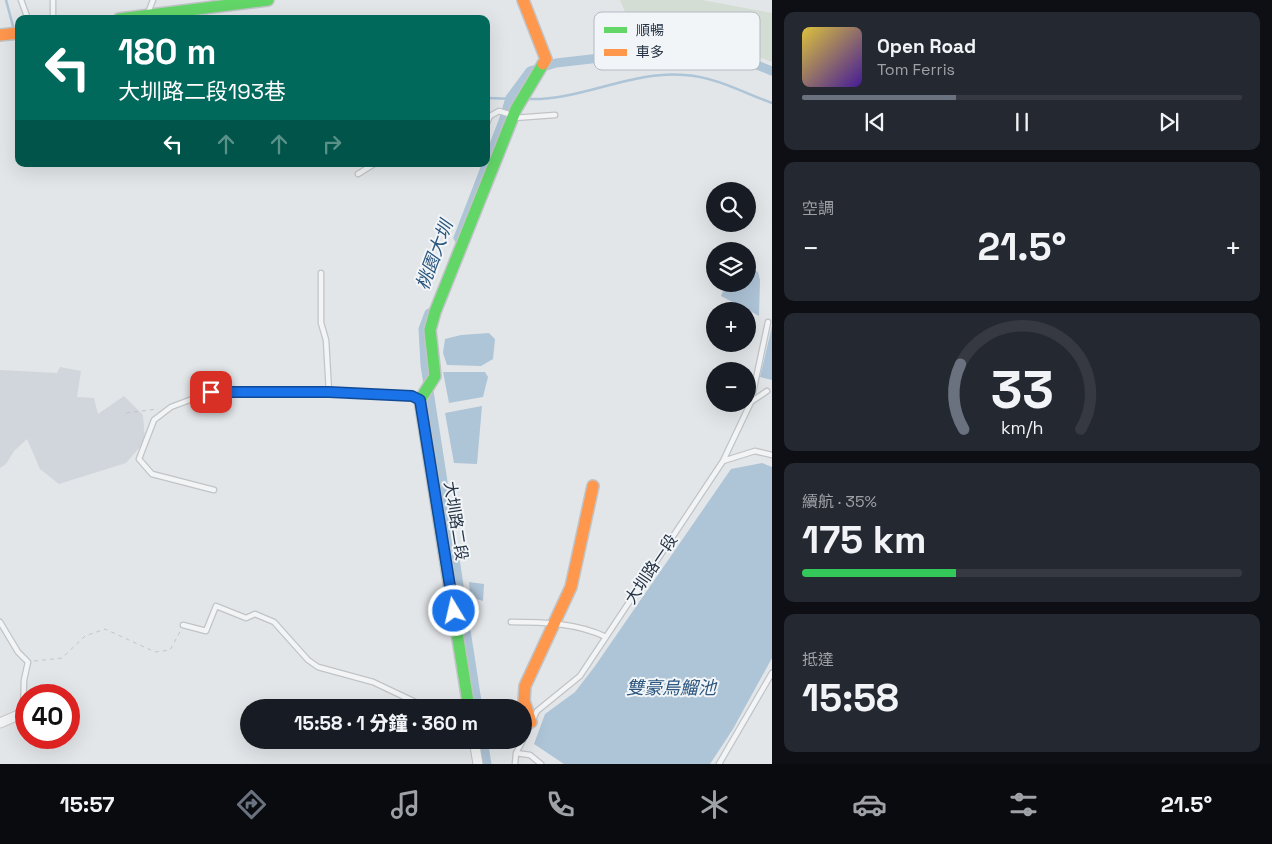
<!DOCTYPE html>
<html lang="zh-TW">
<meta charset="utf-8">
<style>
:root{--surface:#171b24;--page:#242831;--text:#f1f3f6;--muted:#9ea1a6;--line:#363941;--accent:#69727e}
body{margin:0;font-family:"Space Grotesk","Noto Sans TC",sans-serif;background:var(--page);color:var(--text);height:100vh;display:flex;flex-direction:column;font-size:19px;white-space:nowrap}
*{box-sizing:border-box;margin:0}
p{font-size:16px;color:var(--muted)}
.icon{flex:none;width:28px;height:28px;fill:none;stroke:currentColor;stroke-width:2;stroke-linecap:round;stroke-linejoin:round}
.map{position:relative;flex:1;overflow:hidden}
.drawer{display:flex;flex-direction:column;gap:12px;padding:12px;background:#0d0f14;width:500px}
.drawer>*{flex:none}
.banner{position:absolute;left:15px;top:15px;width:475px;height:152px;border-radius:10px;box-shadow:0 5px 20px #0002;background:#00695c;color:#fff;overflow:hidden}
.fabs{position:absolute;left:706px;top:182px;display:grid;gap:10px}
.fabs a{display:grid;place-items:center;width:50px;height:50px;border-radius:50%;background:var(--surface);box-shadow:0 5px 20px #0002;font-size:25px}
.speed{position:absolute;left:15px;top:684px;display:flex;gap:10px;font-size:25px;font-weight:700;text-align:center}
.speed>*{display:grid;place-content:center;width:65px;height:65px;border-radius:50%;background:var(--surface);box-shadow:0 5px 20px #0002;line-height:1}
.speed .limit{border:8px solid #d22;background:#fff;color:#111}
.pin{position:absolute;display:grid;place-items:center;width:42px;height:42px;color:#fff;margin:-21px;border-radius:10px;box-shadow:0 2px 8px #0006}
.me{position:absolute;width:55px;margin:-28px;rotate:351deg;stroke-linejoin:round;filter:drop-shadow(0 0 4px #0008)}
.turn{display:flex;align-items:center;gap:18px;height:105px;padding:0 20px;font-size:22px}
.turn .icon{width:65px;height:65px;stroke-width:2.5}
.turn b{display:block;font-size:35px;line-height:42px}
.lanes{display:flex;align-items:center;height:48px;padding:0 20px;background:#0003;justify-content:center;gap:25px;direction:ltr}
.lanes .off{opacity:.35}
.big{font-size:38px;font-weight:800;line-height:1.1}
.drawer .tile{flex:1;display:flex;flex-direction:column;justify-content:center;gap:8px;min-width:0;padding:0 18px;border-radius:10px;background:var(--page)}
.drawer .dial{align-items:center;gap:0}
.dial svg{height:130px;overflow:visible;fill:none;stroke:var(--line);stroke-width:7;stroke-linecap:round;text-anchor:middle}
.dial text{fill:var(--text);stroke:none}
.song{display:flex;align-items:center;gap:15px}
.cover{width:60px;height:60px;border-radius:8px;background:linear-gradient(135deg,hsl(50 70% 55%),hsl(260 70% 35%))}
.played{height:5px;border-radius:2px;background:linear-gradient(90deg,var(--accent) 35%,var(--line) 35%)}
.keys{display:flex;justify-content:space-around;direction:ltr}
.heat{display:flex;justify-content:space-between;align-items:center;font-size:28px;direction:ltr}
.charge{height:8px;border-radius:4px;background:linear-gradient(90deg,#34c759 35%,var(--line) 0)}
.trip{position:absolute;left:240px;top:699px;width:292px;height:50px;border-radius:25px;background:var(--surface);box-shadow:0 5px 20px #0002;font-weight:800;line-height:50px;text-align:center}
.menu{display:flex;height:80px;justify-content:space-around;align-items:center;background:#090b0e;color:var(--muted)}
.menu .icon{width:35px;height:35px}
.menu .current{color:var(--accent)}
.menu b{font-size:22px;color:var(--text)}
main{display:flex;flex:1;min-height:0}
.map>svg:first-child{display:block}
.built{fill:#d1d6dd}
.green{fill:#d4ddd3}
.water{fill:#aec4d7}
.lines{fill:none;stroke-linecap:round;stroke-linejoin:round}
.stream{stroke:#aec4d7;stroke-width:2.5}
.canal{stroke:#aec4d7;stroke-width:9}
.lane-casing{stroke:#c1c4c7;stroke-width:7}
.street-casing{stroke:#c1c4c7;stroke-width:11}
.fast-casing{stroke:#c1c4c7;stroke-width:14}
.slow-casing{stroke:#c1c4c7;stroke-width:14}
.path{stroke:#c1c5c9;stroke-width:1;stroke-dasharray:4 4;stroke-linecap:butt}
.lane{stroke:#f3f4f5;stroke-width:4.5}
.street{stroke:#f3f4f5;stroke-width:9}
.fast{stroke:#63d668;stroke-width:11}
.slow{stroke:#ff974d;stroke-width:11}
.route-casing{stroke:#114b97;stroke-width:12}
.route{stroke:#1a73e8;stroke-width:9}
.labels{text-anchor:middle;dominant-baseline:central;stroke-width:4;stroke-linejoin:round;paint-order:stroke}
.street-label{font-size:16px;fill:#273445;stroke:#f1f5f8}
.water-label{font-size:18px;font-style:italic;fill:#2c567e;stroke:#f1f5f8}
.key{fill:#f1f5f8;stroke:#b4bbc2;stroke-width:1}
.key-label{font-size:14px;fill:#273445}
</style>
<main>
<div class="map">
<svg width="772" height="764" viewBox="0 0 772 764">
<rect width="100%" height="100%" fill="#e3e6e9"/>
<path class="built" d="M 60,367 L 81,371 L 77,397 L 94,398 L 98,414 L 124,396 L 143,415 L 145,441 L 126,463 L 59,484 L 40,469 L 27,439 L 14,451 L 6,464 L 0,468 L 0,370 L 57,373 Z"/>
<path class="green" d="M 620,0 L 702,0 L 772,13 L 772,62 L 708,37 L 639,45 Z"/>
<path class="water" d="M 748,268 L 758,272 L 760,280 L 759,316 L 721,296 L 726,284 L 748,284 Z
M 772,326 L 772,380 L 760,377 Z
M 489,333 L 495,339 L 493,359 L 481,366 L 447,365 L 443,353 L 445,339 L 461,335 Z
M 443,372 L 485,372 L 488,377 L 483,397 L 449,403 Z
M 482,406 L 477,464 L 454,463 L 445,413 Z
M 762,463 L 772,467 L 772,658 L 733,729 L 710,764 L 564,764 L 534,744 L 545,714 L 575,692 L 595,666 L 731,469 Z
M 469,582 L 484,584 L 483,601 L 470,597 Z"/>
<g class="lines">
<path class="stream" d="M 6,0 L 14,30
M 16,38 L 19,50
M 486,98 L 517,99
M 528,99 C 581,101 632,70 685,75 C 716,77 744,93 772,103"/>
<path class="canal" d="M 458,238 L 503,121 L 510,98 L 530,71 L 556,63 L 696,47 L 712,47 L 772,71
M 429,313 L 423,329 L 425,365 L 478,708
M 483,740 L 487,764"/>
<g class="lane-casing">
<path id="lane" d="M 21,0 L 28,19
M 53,0 L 53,19
M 148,13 L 153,0
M 514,118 L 555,115
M 486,125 L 490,116 L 499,111 L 512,115
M 358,174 L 374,164
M 321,273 L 321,323 L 326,340 L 329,392
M 751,402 L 768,322
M 723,461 L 755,451 L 772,455
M 214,490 L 152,474 L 139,459 L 154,420 L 171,407 L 211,392 L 329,392 L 412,395 L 418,399
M 0,622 L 18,652 L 28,662 L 24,680 L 23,713
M 511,622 C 543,622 577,623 606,637
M 183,625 L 206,631 L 216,606 L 246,618 L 255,614 L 274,622 L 308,660 L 318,667 L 373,682 L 428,708
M 524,738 L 537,711 L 580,676 L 723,461 L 751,402 L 767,391
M 516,753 L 530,755 L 541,764
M 515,764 L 516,753 L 523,740
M 719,764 L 772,673"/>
</g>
<g class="street-casing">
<path id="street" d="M 0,723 L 23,713
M 474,740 L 478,764"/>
</g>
<g class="fast-casing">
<path id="fast" d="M 119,19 L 268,0
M 469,708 L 420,400 L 435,376 L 430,330 L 435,312 L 516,109 L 543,64"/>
</g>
<g class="slow-casing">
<path id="slow" d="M 523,0 L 546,59 L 543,64
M 0,35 L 19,33
M 531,722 L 524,701 L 525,686 L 571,587 L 593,486"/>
</g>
<path class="path" d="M 126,413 L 158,409
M 34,661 L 62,658 L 85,636 L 105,629 L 155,652 L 170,650 L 181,630"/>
<use href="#lane" class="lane"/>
<use href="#street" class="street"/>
<use href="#fast" class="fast"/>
<use href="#slow" class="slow"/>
</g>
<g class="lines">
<g class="route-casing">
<path id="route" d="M 211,392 L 329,392 L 412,396 L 420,400 L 454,611"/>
</g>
<use href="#route" class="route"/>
</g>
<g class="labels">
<g class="street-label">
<text transform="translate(456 521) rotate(81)">大圳路二段</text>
<text transform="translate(651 569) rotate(-56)">大圳路一段</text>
</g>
<g class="water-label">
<text transform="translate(434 255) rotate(-69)">桃園大圳</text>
<text x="671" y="687">雙豪烏鰡池</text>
</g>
</g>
<rect x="594" y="12" width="166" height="58" rx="8" class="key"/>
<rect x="604" y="27" width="23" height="6" fill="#63d668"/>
<rect x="604" y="49" width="23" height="7" fill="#ff974d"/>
<g class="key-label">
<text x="636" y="35">順暢</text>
<text x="636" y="57">車多</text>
</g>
</svg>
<div class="fabs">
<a><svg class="icon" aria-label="search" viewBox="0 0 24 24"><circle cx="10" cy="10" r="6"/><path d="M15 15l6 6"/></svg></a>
<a><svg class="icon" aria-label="layers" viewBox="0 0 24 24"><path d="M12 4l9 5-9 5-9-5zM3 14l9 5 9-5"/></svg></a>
<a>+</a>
<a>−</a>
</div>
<div class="speed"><div class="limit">40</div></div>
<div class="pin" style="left:211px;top:392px;background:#d93025"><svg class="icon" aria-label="arrive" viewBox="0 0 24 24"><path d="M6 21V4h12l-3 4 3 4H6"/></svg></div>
<svg class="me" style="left:454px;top:611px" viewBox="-20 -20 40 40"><circle r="17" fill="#1a73e8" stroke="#fff" stroke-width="3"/><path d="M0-11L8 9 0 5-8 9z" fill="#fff"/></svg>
<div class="trip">15:58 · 1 分鐘 · 360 m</div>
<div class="banner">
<div class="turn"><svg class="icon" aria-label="left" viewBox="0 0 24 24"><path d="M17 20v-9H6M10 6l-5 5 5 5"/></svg><div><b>180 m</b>大圳路二段193巷</div></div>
<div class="lanes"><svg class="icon" aria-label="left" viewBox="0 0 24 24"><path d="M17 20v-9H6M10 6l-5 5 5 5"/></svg><svg class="icon off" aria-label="ahead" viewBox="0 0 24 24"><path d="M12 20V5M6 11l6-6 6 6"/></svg><svg class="icon off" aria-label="ahead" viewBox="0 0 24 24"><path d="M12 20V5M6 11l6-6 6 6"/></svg><svg class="icon off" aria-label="right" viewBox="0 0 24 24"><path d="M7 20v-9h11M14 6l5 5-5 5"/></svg></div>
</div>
</div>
<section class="drawer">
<div class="tile">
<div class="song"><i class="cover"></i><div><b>Open Road</b><p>Tom Ferris</p></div></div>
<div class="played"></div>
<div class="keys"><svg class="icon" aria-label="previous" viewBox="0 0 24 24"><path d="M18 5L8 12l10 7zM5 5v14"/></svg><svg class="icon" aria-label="pause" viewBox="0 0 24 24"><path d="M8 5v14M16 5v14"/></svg><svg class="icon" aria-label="next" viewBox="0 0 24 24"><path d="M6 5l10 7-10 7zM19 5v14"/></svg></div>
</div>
<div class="tile"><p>空調</p>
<div class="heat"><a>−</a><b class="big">21.5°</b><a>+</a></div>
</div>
<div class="tile dial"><svg viewBox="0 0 100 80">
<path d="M14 69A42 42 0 1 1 86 69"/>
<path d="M14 69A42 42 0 0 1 12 29" stroke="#69727e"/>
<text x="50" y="56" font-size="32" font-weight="700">33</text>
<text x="50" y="72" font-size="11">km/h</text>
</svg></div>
<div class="tile"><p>續航 · 35%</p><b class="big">175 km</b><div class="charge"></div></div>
<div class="tile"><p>抵達</p><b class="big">15:58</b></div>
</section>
</main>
<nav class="menu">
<b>15:57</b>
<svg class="icon current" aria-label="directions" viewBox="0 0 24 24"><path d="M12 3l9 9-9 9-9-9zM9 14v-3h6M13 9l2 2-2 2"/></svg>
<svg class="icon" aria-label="music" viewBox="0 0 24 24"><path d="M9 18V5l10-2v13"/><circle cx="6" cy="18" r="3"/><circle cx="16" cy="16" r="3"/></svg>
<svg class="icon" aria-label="phone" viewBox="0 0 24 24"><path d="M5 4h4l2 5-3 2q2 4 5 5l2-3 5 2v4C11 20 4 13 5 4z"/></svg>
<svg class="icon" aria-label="climate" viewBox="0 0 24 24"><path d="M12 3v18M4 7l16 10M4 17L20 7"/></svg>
<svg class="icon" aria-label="car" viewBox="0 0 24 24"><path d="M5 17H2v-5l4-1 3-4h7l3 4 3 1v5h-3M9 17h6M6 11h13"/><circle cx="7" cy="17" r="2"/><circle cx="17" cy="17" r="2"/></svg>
<svg class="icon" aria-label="filters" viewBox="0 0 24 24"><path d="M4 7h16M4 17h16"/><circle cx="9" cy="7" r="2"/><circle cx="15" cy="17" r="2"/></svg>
<b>21.5°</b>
</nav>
